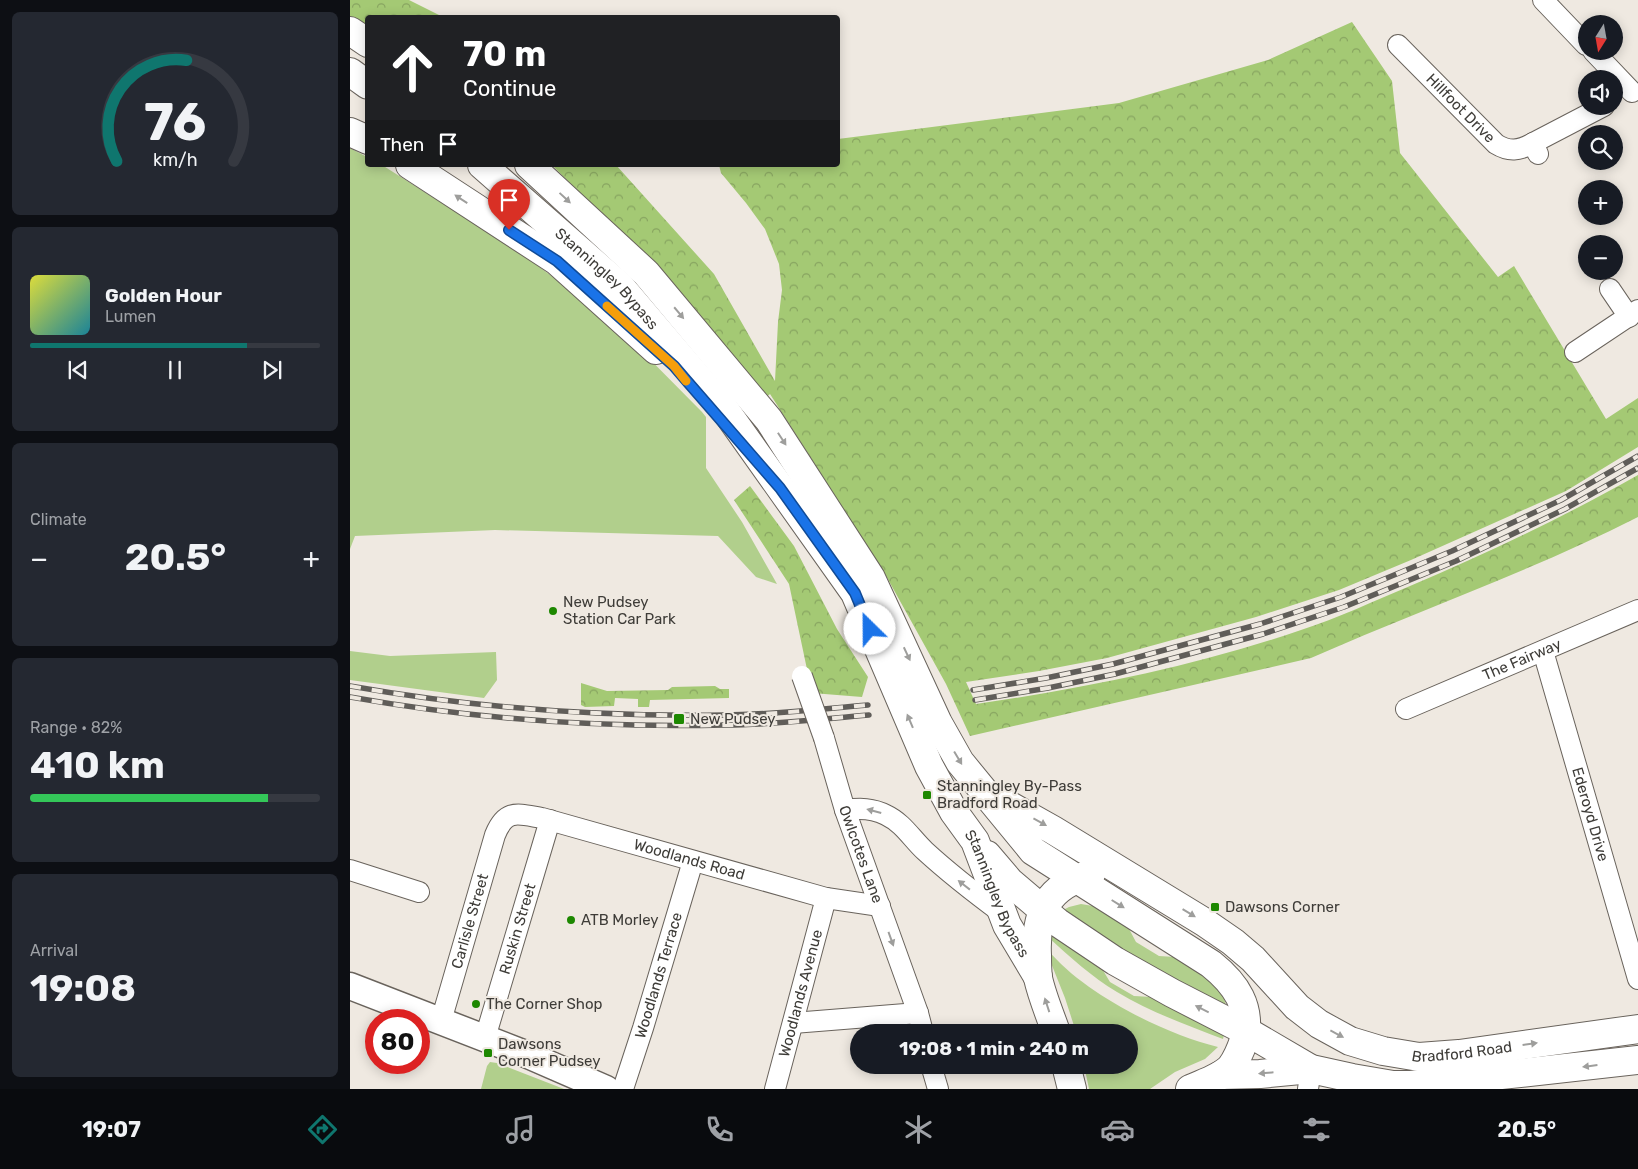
<!DOCTYPE html>
<meta charset="utf-8">
<style>
:root{--surface:#171b24;--page:#242831;--text:#f1f3f6;--muted:#9ea1a6;--line:#363941;--accent:#0f766e}
body{margin:0;font-family:Rubik,sans-serif;background:var(--page);color:var(--text);height:100vh;display:flex;flex-direction:column;font-size:19px;white-space:nowrap}
*{box-sizing:border-box;margin:0}
p{font-size:16px;color:var(--muted)}
.icon{flex:none;width:28px;height:28px;fill:none;stroke:currentColor;stroke-width:2;stroke-linecap:round;stroke-linejoin:round}
.map{position:relative;flex:1;overflow:hidden}
.drawer{display:flex;flex-direction:column;gap:12px;padding:12px;background:#0d0f14;width:350px}
.drawer>*{flex:none}
.guide{position:absolute;left:15px;top:15px;width:475px;height:152px;border-radius:5px;box-shadow:0 2px 12px #0003;background:#202124;color:#fff;overflow:hidden}
.needle{width:32px;rotate:191deg}
.fabs{position:absolute;left:1228px;top:15px;display:grid;gap:10px}
.fabs a{display:grid;place-items:center;width:45px;height:45px;border-radius:50%;background:var(--surface);box-shadow:0 2px 12px #0003;font-size:25px}
.speed{position:absolute;left:15px;top:1009px;display:flex;gap:10px;font-size:25px;font-weight:700;text-align:center}
.speed>*{display:grid;place-content:center;width:65px;height:65px;border-radius:50%;background:var(--surface);box-shadow:0 2px 12px #0003;line-height:1}
.speed .limit{border:8px solid #d22;background:#fff;color:#111}
.pin{position:absolute;display:grid;place-items:center;width:42px;height:42px;color:#fff;margin:-51px -21px;border-radius:50% 50% 50% 0;rotate:-45deg;box-shadow:0 0 5px #0007}
.pin .icon{rotate:45deg}
.me{position:absolute;width:55px;margin:-28px;rotate:337deg;stroke-linejoin:round;filter:drop-shadow(0 0 4px #0008)}
.turn{display:flex;align-items:center;gap:18px;height:105px;padding:0 15px;font-size:22px}
.turn .icon{width:65px;height:65px;stroke-width:2.5}
.turn b{display:block;font-size:35px;line-height:42px}
.then{display:flex;align-items:center;height:48px;padding:0 15px;background:#0003;gap:10px;font-size:19px}
.big{font-size:38px;font-weight:700;line-height:1.1}
.drawer .card{flex:1;display:flex;flex-direction:column;justify-content:center;gap:8px;min-width:0;padding:0 18px;border-radius:8px;background:var(--page)}
.drawer .dial{align-items:center;gap:0}
.dial svg{height:130px;overflow:visible;fill:none;stroke:var(--line);stroke-width:7;stroke-linecap:round;text-anchor:middle}
.dial text{fill:var(--text);stroke:none}
.song{display:flex;align-items:center;gap:15px}
.cover{width:60px;height:60px;border-radius:8px;background:linear-gradient(135deg,hsl(60 70% 55%),hsl(190 70% 35%))}
.played{height:5px;border-radius:2px;background:linear-gradient(90deg,var(--accent) 75%,var(--line) 75%)}
.keys{display:flex;justify-content:space-around;direction:ltr}
.heat{display:flex;justify-content:space-between;align-items:center;font-size:28px;direction:ltr}
.charge{height:8px;border-radius:4px;background:linear-gradient(90deg,#34c759 82%,var(--line) 0)}
.trip{position:absolute;left:500px;top:1024px;width:288px;height:50px;border-radius:25px;background:var(--surface);box-shadow:0 2px 12px #0003;font-weight:700;line-height:50px;text-align:center}
.tab-bar{display:flex;height:80px;justify-content:space-around;align-items:center;background:#090b0e;color:var(--muted)}
.tab-bar .icon{width:35px;height:35px}
.tab-bar .current{color:var(--accent)}
.tab-bar b{font-size:22px;color:var(--text)}
main{display:flex;flex:1;min-height:0}
.map>svg:first-child{display:block}
.grass{fill:#b1cf8c}
.forest{fill:url(#forest-crowns)}
.lines{fill:none;stroke-linecap:round;stroke-linejoin:round}
.minor-casing{stroke:#69635c;stroke-width:22}
.major-casing{stroke:#69635c;stroke-width:29}
.highway-casing{stroke:#69635c;stroke-width:30}
.minor{stroke:#fff;stroke-width:20}
.major{stroke:#fff;stroke-width:26}
.highway{stroke:#fff;stroke-width:28}
.rail-casing{stroke:#605d59;stroke-width:5.5}
.rail{stroke:#efe9e1;stroke-width:4;stroke-dasharray:11;stroke-linecap:butt}
.minor-bridge-casing{stroke:#69635c;stroke-width:22;stroke-linecap:butt}
.minor-bridge{stroke:#fff;stroke-width:20}
.oneway{fill:#9e9e9c}
.route-casing{stroke:#114b97;stroke-width:12}
.route{stroke:#1a73e8;stroke-width:9}
.slow{stroke:#f59e0b;stroke-width:9}
.poi-dot{fill:#1d8800;stroke:#efe9e1;stroke-width:2}
.labels{text-anchor:middle;dominant-baseline:central;stroke-width:4;stroke-linejoin:round;paint-order:stroke}
.street-label{font-size:15px;fill:#3e3c38;stroke:#efe9e1}
.poi-label{font-size:15px;fill:#3e3c38;stroke:#efe9e1;text-anchor:start}
</style>
<main>
<section class="drawer">
<div class="card dial"><svg viewBox="0 0 100 80">
<path d="M14 69A42 42 0 1 1 86 69"/>
<path d="M14 69A42 42 0 0 1 57 7" stroke="#0f766e"/>
<text x="50" y="56" font-size="32" font-weight="700">76</text>
<text x="50" y="72" font-size="11">km/h</text>
</svg></div>
<div class="card">
<div class="song"><i class="cover"></i><div><b>Golden Hour</b><p>Lumen</p></div></div>
<div class="played"></div>
<div class="keys"><svg class="icon" aria-label="previous" viewBox="0 0 24 24"><path d="M18 5L8 12l10 7zM5 5v14"/></svg><svg class="icon" aria-label="pause" viewBox="0 0 24 24"><path d="M8 5v14M16 5v14"/></svg><svg class="icon" aria-label="next" viewBox="0 0 24 24"><path d="M6 5l10 7-10 7zM19 5v14"/></svg></div>
</div>
<div class="card"><p>Climate</p>
<div class="heat"><a>−</a><b class="big">20.5°</b><a>+</a></div>
</div>
<div class="card"><p>Range · 82%</p><b class="big">410 km</b><div class="charge"></div></div>
<div class="card"><p>Arrival</p><b class="big">19:08</b></div>
</section>
<div class="map">
<svg width="1288" height="1089" viewBox="0 0 1288 1089">
<defs>
<pattern id="forest-crowns" width="20" height="18" patternUnits="userSpaceOnUse" patternTransform="scale(1.25)"><rect width="20" height="18" fill="#a4c974"/><path d="M2 6a3 3 0 1 1 6 0M12 15a3 3 0 1 1 6 0" fill="none" stroke="#87a460"/></pattern>
</defs>
<rect width="100%" height="100%" fill="#efe9e1"/>
<path class="grass" d="M 0,148 L 17,157 L 18,165 L 32,165 L 172,254 L 262,321 L 352,412 L 356,417 L 356,468 L 392,522 L 427,584 L 406,577 L 368,536 L 145,530 L 5,536 L 0,549 Z
M 0,651 L 40,656 L 146,652 L 147,680 L 134,698 L 0,680 Z
M 731,904 L 743,906 L 778,927 L 786,942 L 809,956 L 825,957 L 859,979 L 873,995 L 876,1005 L 875,1006 L 833,985 L 757,941 L 713,910 L 719,907 Z
M 701,934 L 751,967 L 760,982 L 784,996 L 802,997 L 874,1035 L 873,1039 C 837,1025 800,1012 767,992 C 742,977 720,957 698,937 Z
M 698,950 C 733,993 814,1034 868,1047 L 855,1059 L 825,1072 L 800,1089 L 739,1089 L 734,1065 L 779,1065 L 779,1032 L 726,1032 L 715,998 L 701,963 Z
M 140,1062 L 147,1063 L 214,1089 L 131,1089 L 137,1066 Z"/>
<path class="forest" d="M 0,0 L 59,0 L 93,17 L 18,18 L 17,28 L 0,16 Z
M 1002,22 L 1042,81 L 1050,153 L 1148,277 L 1164,266 L 1256,419 L 1288,398 L 1288,447 L 1216,491 L 1061,560 L 989,590 L 906,617 L 757,658 L 689,671 L 616,682 L 626,704 C 736,688 846,666 951,630 C 988,618 1024,601 1060,586 C 1137,553 1214,517 1288,475 L 1288,517 C 1182,571 1070,610 961,658 L 620,736 L 596,684 L 535,574 L 420,394 L 412,401 L 256,220 L 202,165 L 266,165 L 364,274 L 425,381 L 428,322 L 432,290 L 429,264 L 415,229 L 396,203 L 371,173 L 369,165 L 488,165 L 488,139 L 769,103 L 918,60 Z
M 400,486 L 444,546 L 487,629 L 518,677 L 512,697 L 462,693 L 439,584 L 384,500 Z
M 231,683 L 257,691 L 318,690 L 322,687 L 365,686 L 370,689 L 379,689 L 379,698 L 300,700 L 299,707 L 288,707 L 288,699 L 265,698 L 264,706 L 235,707 L 231,705 Z"/>
<g class="lines">
<g class="minor-casing">
<g id="minor">
<path d="M 1193,0 L 1236,45"/>
<path id="s1" d="M 1048,45 L 1146,144 C 1159,152 1169,151 1183,143 L 1188,154"/>
<path d="M 1243,51 L 1282,92"/>
<path d="M 1183,143 L 1254,106"/>
<path d="M 1260,289 L 1279,317"/>
<path d="M 1225,352 L 1288,310"/>
<path id="s2" d="M 1193,651 L 1288,979"/>
<path id="s3" d="M 1056,709 L 1288,610"/>
<path id="s4" d="M 474,738 L 495,810 L 568,1013 L 573,1032"/>
<path d="M 495,810 C 510,808 523,808 536,815 C 553,823 562,839 575,851 C 600,874 626,894 653,914"/>
<path d="M 0,870 L 69,892"/>
<path id="s5" d="M 91,1021 L 145,835 C 156,808 168,814 192,818 L 476,898 L 530,906"/>
<path d="M 443,1023 L 568,1013"/>
<path id="s6" d="M 135,1038 L 200,820"/>
<path d="M 581,1065 L 588,1089"/>
<path id="s7" d="M 273,1089 L 293,1028 L 343,861"/>
<path id="s8" d="M 425,1089 L 476,898"/>
<path d="M 958,1089 L 961,1069"/>
</g>
</g>
<g class="major-casing">
<path id="major" d="M 0,986 L 178,1055 L 256,1089"/>
</g>
<g class="highway-casing">
<g id="highway">
<path d="M 0,31 L 18,43"/>
<path d="M 0,72 L 18,85"/>
<path d="M 0,132 L 18,140"/>
<path d="M 60,165 L 207,261 L 306,350"/>
<path id="s9" d="M 132,165 L 270,286 L 373,407 L 505,593 L 579,766 L 604,812 L 625,841 L 657,925 L 688,977"/>
<path d="M 179,165 L 296,273 L 419,420 L 521,578 L 588,723 L 610,762 L 683,851 L 861,964 C 886,984 902,1007 894,1040 C 891,1049 887,1059 881,1067 C 871,1078 853,1083 840,1089"/>
<path id="s10" d="M 646,798 L 703,830 L 854,922 L 883,942 L 903,959 L 947,1007 L 969,1024 L 1000,1041 L 1033,1051 L 1069,1057 L 1109,1054 L 1288,1029"/>
<path d="M 637,855 L 660,882 L 707,922 L 765,961 L 822,993 L 896,1031 L 961,1069 L 1002,1078 L 1043,1085 L 1061,1085 L 1288,1060"/>
<path d="M 706,1032 C 700,1015 692,996 688,978 C 687,970 687,962 687,955 C 685,912 698,886 741,874"/>
<path d="M 716,1065 L 722,1089"/>
<path d="M 871,1075 L 910,1074 L 961,1069"/>
</g>
</g>
<use href="#minor" class="minor"/>
<use href="#major" class="major"/>
<use href="#highway" class="highway"/>
<g class="rail-casing">
<path id="rail" d="M 0,686 C 124,708 249,717 374,715 C 422,715 470,709 518,705
M 623,690 L 696,678 L 763,664 L 910,624 L 991,597 L 1102,551 L 1211,500 L 1288,456
M 0,697 C 123,719 249,728 375,725 C 423,725 471,719 519,715
M 625,700 L 698,688 L 765,674 L 913,634 L 994,607 L 1106,561 L 1215,509 L 1288,468"/>
</g>
<use href="#rail" class="rail"/>
<g class="minor-bridge-casing">
<path id="minor-bridge" d="M 452,676 L 474,738"/>
</g>
<use href="#minor-bridge" class="minor-bridge"/>
</g>
<defs><path id="oneway-solid" d="M-6-.8H1V-3.2L6.5 0L1 3.2V.8H-6Z" transform="scale(1.25)"/></defs>
<g class="oneway">
<use href="#oneway-solid" transform="translate(215 198) rotate(43)"/>
<use href="#oneway-solid" transform="translate(111 199) rotate(-147)"/>
<use href="#oneway-solid" transform="translate(329 313) rotate(50)"/>
<use href="#oneway-solid" transform="translate(432 439) rotate(57)"/>
<use href="#oneway-solid" transform="translate(557 654) rotate(65)"/>
<use href="#oneway-solid" transform="translate(560 721) rotate(-113)"/>
<use href="#oneway-solid" transform="translate(608 758) rotate(59)"/>
<use href="#oneway-solid" transform="translate(524 811) rotate(-165)"/>
<use href="#oneway-solid" transform="translate(690 822) rotate(29)"/>
<use href="#oneway-solid" transform="translate(614 885) rotate(-142)"/>
<use href="#oneway-solid" transform="translate(768 904) rotate(32)"/>
<use href="#oneway-solid" transform="translate(839 913) rotate(31)"/>
<use href="#oneway-solid" transform="translate(541 939) rotate(70)"/>
<use href="#oneway-solid" transform="translate(697 1005) rotate(-108)"/>
<use href="#oneway-solid" transform="translate(852 1009) rotate(-153)"/>
<use href="#oneway-solid" transform="translate(987 1034) rotate(28)"/>
<use href="#oneway-solid" transform="translate(1180 1044) rotate(-8)"/>
<use href="#oneway-solid" transform="translate(1240 1066) rotate(173)"/>
<use href="#oneway-solid" transform="translate(916 1073) rotate(175)"/>
</g>
<g class="lines">
<g class="route-casing">
<path id="route" d="M 159,230 L 207,261 L 324,366 L 336,380 L 430,488 L 505,593 L 520,629"/>
</g>
<use href="#route" class="route"/>
<path class="slow" d="M 257,306 L 324,366 L 336,381"/>
</g>
<g class="poi-dot">
<circle cx="203" cy="611" r="5"/>
<rect x="323" y="713" width="12" height="12" rx="2.5"/>
<rect x="572" y="790" width="10" height="10" rx="2.5"/>
<rect x="860" y="902" width="10" height="10" rx="2.5"/>
<circle cx="221" cy="920" r="5"/>
<circle cx="126" cy="1004" r="5"/>
<rect x="133" y="1048" width="10" height="10" rx="2.5"/>
</g>
<g class="labels">
<g class="street-label">
<text stroke="none"><textPath href="#s1" startOffset="89">Hillfoot Drive</textPath></text>
<text stroke="none"><textPath href="#s9" startOffset="169">Stanningley Bypass</textPath></text>
<text stroke="none"><textPath href="#s3" startOffset="126">The Fairway</textPath></text>
<text stroke="none"><textPath href="#s2" startOffset="170">Ederoyd Drive</textPath></text>
<text stroke="none"><textPath href="#s4" startOffset="122">Owlcotes Lane</textPath></text>
<text stroke="none"><textPath href="#s5" startOffset="404">Woodlands Road</textPath></text>
<text stroke="none"><textPath href="#s9" startOffset="904">Stanningley Bypass</textPath></text>
<text stroke="none"><textPath href="#s5" startOffset="104">Carlisle Street</textPath></text>
<text stroke="none"><textPath href="#s6" startOffset="114">Ruskin Street</textPath></text>
<text stroke="none"><textPath href="#s7" startOffset="119">Woodlands Terrace</textPath></text>
<text stroke="none"><textPath href="#s8" startOffset="99">Woodlands Avenue</textPath></text>
<text stroke="none"><textPath href="#s10" startOffset="546">Bradford Road</textPath></text>
</g>
<g class="poi-label">
<text x="213" y="602">New Pudsey<tspan x="213" dy="17">Station Car Park</tspan></text>
<text x="340" y="719">New Pudsey</text>
<text x="587" y="786">Stanningley By-Pass<tspan x="587" dy="17">Bradford Road</tspan></text>
<text x="875" y="907">Dawsons Corner</text>
<text x="231" y="920">ATB Morley</text>
<text x="136" y="1004">The Corner Shop</text>
<text x="148" y="1044">Dawsons<tspan x="148" dy="17">Corner Pudsey</tspan></text>
</g>
</g>
</svg>
<div class="fabs">
<a><svg class="needle" viewBox="-14 -14 28 28"><path d="M0-13l5 13h-10z" fill="#e53935"/><path d="M0 13l5-13h-10z" fill="#9ea1a6"/></svg></a>
<a><svg class="icon" aria-label="sound" viewBox="0 0 24 24"><path d="M4 9h4l5-4v14l-5-4H4zM17 9q2 3 0 6"/></svg></a>
<a><svg class="icon" aria-label="search" viewBox="0 0 24 24"><circle cx="10" cy="10" r="6"/><path d="M15 15l6 6"/></svg></a>
<a>+</a>
<a>−</a>
</div>
<div class="speed"><div class="limit">80</div></div>
<div class="pin" style="left:159px;top:230px;background:#d93025"><svg class="icon" aria-label="arrive" viewBox="0 0 24 24"><path d="M6 21V4h12l-3 4 3 4H6"/></svg></div>
<svg class="me" style="left:520px;top:629px" viewBox="-20 -20 40 40"><circle r="19" fill="#fff"/><path d="M0-13L10 11 0 6-10 11z" fill="#1a73e8"/></svg>
<div class="trip">19:08 · 1 min · 240 m</div>
<div class="guide">
<div class="turn"><svg class="icon" aria-label="ahead" viewBox="0 0 24 24"><path d="M12 20V5M6 11l6-6 6 6"/></svg><div><b>70 m</b>Continue</div></div>
<div class="then">Then<svg class="icon" aria-label="arrive" viewBox="0 0 24 24"><path d="M6 21V4h12l-3 4 3 4H6"/></svg></div>
</div>
</div>
</main>
<nav class="tab-bar">
<b>19:07</b>
<svg class="icon current" aria-label="directions" viewBox="0 0 24 24"><path d="M12 3l9 9-9 9-9-9zM9 14v-3h6M13 9l2 2-2 2"/></svg>
<svg class="icon" aria-label="music" viewBox="0 0 24 24"><path d="M9 18V5l10-2v13"/><circle cx="6" cy="18" r="3"/><circle cx="16" cy="16" r="3"/></svg>
<svg class="icon" aria-label="phone" viewBox="0 0 24 24"><path d="M5 4h4l2 5-3 2q2 4 5 5l2-3 5 2v4C11 20 4 13 5 4z"/></svg>
<svg class="icon" aria-label="climate" viewBox="0 0 24 24"><path d="M12 3v18M4 7l16 10M4 17L20 7"/></svg>
<svg class="icon" aria-label="car" viewBox="0 0 24 24"><path d="M5 17H2v-5l4-1 3-4h7l3 4 3 1v5h-3M9 17h6M6 11h13"/><circle cx="7" cy="17" r="2"/><circle cx="17" cy="17" r="2"/></svg>
<svg class="icon" aria-label="filters" viewBox="0 0 24 24"><path d="M4 7h16M4 17h16"/><circle cx="9" cy="7" r="2"/><circle cx="15" cy="17" r="2"/></svg>
<b>20.5°</b>
</nav>
